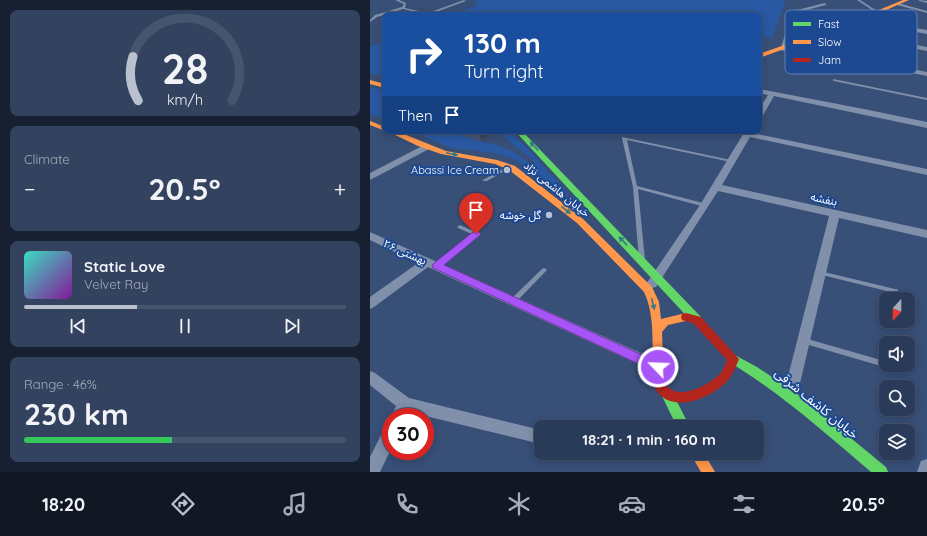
<!DOCTYPE html>
<meta charset="utf-8">
<style>
:root{--surface:#2a3b59;--page:#32425f;--text:#f1f3f6;--muted:#a5adba;--line:#46556f;--accent:#b9c1cf}
body{margin:0;font-family:Quicksand,"Noto Sans Arabic",sans-serif;background:var(--page);color:var(--text);height:100vh;display:flex;flex-direction:column;font-size:15px;white-space:nowrap}
*{box-sizing:border-box;margin:0}
p{font-size:13px;color:var(--muted)}
.icon{flex:none;width:22px;height:22px;fill:none;stroke:currentColor;stroke-width:2;stroke-linecap:round;stroke-linejoin:round}
.map{position:relative;flex:1;overflow:hidden}
.details{display:flex;flex-direction:column;gap:10px;padding:10px;background:#172031;width:370px}
.details>*{flex:none}
.banner{position:absolute;left:12px;top:12px;width:380px;height:122px;border-radius:8px;box-shadow:0 2px 10px #0003,0 0 0 1px var(--line);background:#1a4fa0;color:#fff;overflow:hidden}
.needle{width:26px;rotate:201deg}
.controls{position:absolute;left:509px;top:292px;display:grid;gap:8px}
.controls a{display:grid;place-items:center;width:36px;height:36px;border-radius:8px;background:var(--surface);box-shadow:0 2px 10px #0003,0 0 0 1px var(--line);font-size:20px}
.speed{position:absolute;left:12px;top:408px;display:flex;gap:8px;font-size:20px;font-weight:700;text-align:center}
.speed>*{display:grid;place-content:center;width:52px;height:52px;border-radius:50%;background:var(--surface);box-shadow:0 2px 10px #0003,0 0 0 1px var(--line);line-height:1}
.speed .limit{border:6px solid #d22;background:#fff;color:#111}
.pin{position:absolute;display:grid;place-items:center;width:34px;height:34px;color:#fff;margin:-41px -17px;border-radius:50% 50% 50% 0;rotate:-45deg;box-shadow:0 0 4px #0007}
.pin .icon{rotate:45deg}
.me{position:absolute;width:44px;margin:-22px;rotate:294deg;stroke-linejoin:round;filter:drop-shadow(0 0 3px #0008)}
.turn{display:flex;align-items:center;gap:14px;height:84px;padding:0 16px;font-size:18px}
.turn .icon{width:52px;height:52px;stroke-width:2.5}
.turn b{display:block;font-size:28px;line-height:34px}
.then{display:flex;align-items:center;height:38px;padding:0 16px;background:#0003;gap:8px;font-size:15px}
.big{font-size:30px;font-weight:700;line-height:1.1}
.details .widget{flex:1;display:flex;flex-direction:column;justify-content:center;gap:6px;min-width:0;padding:0 14px;border-radius:8px;background:var(--page)}
.details .dial{align-items:center;gap:0}
.dial svg{height:104px;overflow:visible;fill:none;stroke:var(--line);stroke-width:7;stroke-linecap:round;text-anchor:middle}
.dial text{fill:var(--text);stroke:none}
.song{display:flex;align-items:center;gap:12px}
.cover{width:48px;height:48px;border-radius:6px;background:linear-gradient(135deg,hsl(170 70% 55%),hsl(290 70% 35%))}
.played{height:4px;border-radius:2px;background:linear-gradient(90deg,var(--accent) 35%,var(--line) 35%)}
.keys{display:flex;justify-content:space-around;direction:ltr}
.heat{display:flex;justify-content:space-between;align-items:center;font-size:22px;direction:ltr}
.charge{height:6px;border-radius:3px;background:linear-gradient(90deg,#34c759 46%,var(--line) 0)}
.trip{position:absolute;left:164px;top:420px;width:230px;height:40px;border-radius:8px;background:var(--surface);box-shadow:0 2px 10px #0003,0 0 0 1px var(--line);font-weight:700;line-height:40px;text-align:center}
.menu{display:flex;height:64px;justify-content:space-around;align-items:center;background:#111824;color:var(--muted)}
.menu .icon{width:28px;height:28px}
.menu .selected{color:var(--accent)}
.menu b{font-size:18px;color:var(--text)}
main{display:flex;flex:1;min-height:0}
.map>svg:first-child{display:block}
.green{fill:#2959a3}
.lines{fill:none;stroke-linecap:round;stroke-linejoin:round}
.lane{fill:#8090aa;fill-rule:evenodd}
.street{fill:#8090aa;fill-rule:evenodd}
.fast{fill:#63d668;fill-rule:evenodd}
.slow{fill:#ff974d;fill-rule:evenodd}
.jam{fill:#b3261e;fill-rule:evenodd}
.wall{fill:#475772}
.shaded-wall{fill:#39475d}
.oneway{fill:#367a83}
.route{fill:#a855f7;stroke:#6d37a1}
.poi-dot{fill:#b9c1cf;stroke:#1d4992;stroke-width:1.5}
.labels{text-anchor:middle;dominant-baseline:central;stroke-width:4;stroke-linejoin:round;paint-order:stroke}
.poi-label{font-size:11px;fill:#fff;stroke:#1d4992;text-anchor:end}
.street-label{font-size:11px;fill:#fff;stroke:#1d4992}
.near-street-label{font-size:13px;fill:#fff;stroke:#1d4992}
.key{fill:#1d4992;stroke:#6180b3;stroke-width:1}
.key-label{font-size:11px;fill:#fff}
</style>
<main>
<section class="details">
<div class="widget dial"><svg viewBox="0 0 100 80">
<path d="M14 69A42 42 0 1 1 86 69"/>
<path d="M14 69A42 42 0 0 1 10 35" stroke="#b9c1cf"/>
<text x="50" y="56" font-size="32" font-weight="700">28</text>
<text x="50" y="72" font-size="11">km/h</text>
</svg></div>
<div class="widget"><p>Climate</p>
<div class="heat"><a>−</a><b class="big">20.5°</b><a>+</a></div>
</div>
<div class="widget">
<div class="song"><i class="cover"></i><div><b>Static Love</b><p>Velvet Ray</p></div></div>
<div class="played"></div>
<div class="keys"><svg class="icon" aria-label="previous" viewBox="0 0 24 24"><path d="M18 5L8 12l10 7zM5 5v14"/></svg><svg class="icon" aria-label="pause" viewBox="0 0 24 24"><path d="M8 5v14M16 5v14"/></svg><svg class="icon" aria-label="next" viewBox="0 0 24 24"><path d="M6 5l10 7-10 7zM19 5v14"/></svg></div>
</div>
<div class="widget"><p>Range · 46%</p><b class="big">230 km</b><div class="charge"></div></div>
</section>
<div class="map">
<svg width="557" height="472" viewBox="0 0 557 472">
<rect width="100%" height="100%" fill="#384f77"/>
<path class="green" d="M 105,0 L 416,0 L 402,38 L 389,36 L 389,15 L 83,15 L 107,5 Z
M 15,41 L 15,77 L 0,73 L 0,47 Z
M 0,87 L 15,91 L 15,120 L 0,114 Z
M 41,131 L 66,131 L 77,135 L 82,132 L 111,142 L 124,144 L 144,152 L 159,163 L 164,164 L 163,160 L 130,134 L 120,131 L 138,131 L 153,144 L 200,196 L 142,158 L 125,153 L 82,148 Z"/>
<g class="lines">
<path class="lane" d="M 25,0 L 29,0 L 36,3 L 35,8 L 58,13 L 94,0 L 96,1 L 58,15 L 33,9 L 7,17 L 0,22 L 0,20 L 5,15 L 32,7 L 34,4 Z
M 487,0 L 490,0 L 507,11 L 505,12 Z
M 549,0 L 557,1 L 557,3 L 549,1 Z
M 455,3 L 456,5 L 425,13 L 414,46 L 411,47 L 423,11 Z
M 528,3 L 557,11 L 557,13 L 527,5 Z
M 463,79 L 557,98 L 557,100 L 464,81 L 463,81 Z
M 365,131 L 372,131 L 379,134 L 377,135 Z
M 252,137 L 361,160 L 363,161 L 361,162 L 257,140 L 267,186 L 337,204 L 338,205 L 335,207 L 268,189 L 275,260 L 272,262 L 269,260 L 263,187 L 252,138 Z
M 138,166 L 140,166 L 142,167 L 117,181 L 113,181 L 113,180 Z
M 90,225 L 108,233 L 109,234 L 69,267 L 65,267 L 64,266 L 65,265 L 102,234 L 88,228 L 87,227 Z
M 174,268 L 176,269 L 177,270 L 176,271 L 145,303 L 141,303 L 140,301 L 141,299 L 172,269 Z
M 450,271 L 525,289 L 527,289 L 528,291 L 527,293 L 525,293 L 448,274 L 447,273 L 448,272 Z
M 434,338 L 511,360 L 513,361 L 515,363 L 513,365 L 511,366 L 432,343 L 431,341 L 432,339 Z"/>
<path class="street" d="M 489,18 L 557,30 L 557,34 L 487,21 L 487,19 Z
M 458,29 L 557,47 L 557,51 L 456,32 L 455,31 Z
M 411,47 L 491,59 L 557,72 L 557,76 L 491,63 L 409,50 L 408,49 Z
M 389,89 L 494,109 L 557,122 L 557,128 L 404,96 L 392,117 L 389,117 L 389,109 L 398,95 L 389,93 Z
M 375,131 L 383,131 L 382,133 L 557,169 L 557,175 L 380,137 L 352,185 L 557,230 L 557,238 L 469,218 L 427,396 L 425,401 L 420,402 L 415,401 L 413,396 L 459,216 L 348,191 L 286,287 L 282,288 L 278,287 L 276,284 L 330,205 Z
M 56,144 L 60,147 L 59,149 L 0,180 L 0,173 Z
M 0,232 L 293,363 L 295,367 L 293,371 L 288,373 L 283,371 L 58,267 L 4,307 L 0,309 L 0,297 L 48,263 L 0,240 Z
M 0,371 L 5,373 L 39,398 L 171,430 L 171,444 L 39,412 L 37,417 L 21,417 L 26,406 L 0,385 Z
M 21,425 L 21,449 L 10,472 L 0,472 L 0,457 L 15,427 Z
M 557,459 L 557,472 L 547,472 L 551,461 Z"/>
<path class="fast" d="M 145,131 L 152,131 L 331,317 L 332,320 L 331,323 L 327,324 L 323,323 Z
M 363,354 L 387,367 L 426,393 L 516,467 L 518,472 L 501,472 C 455,433 411,393 359,362 L 357,359 L 359,356 Z
M 297,389 L 301,390 L 320,427 L 307,427 L 291,394 L 293,390 Z"/>
<path class="slow" d="M 533,0 L 539,0 L 491,21 L 389,58 L 389,54 L 487,19 Z
M 0,80 L 15,84 L 15,88 L 0,84 Z
M 0,121 L 15,127 L 15,131 L 0,125 Z
M 17,131 L 26,131 L 76,151 L 127,160 L 145,166 L 213,219 L 282,287 L 289,302 L 291,319 L 316,313 L 320,314 L 321,317 L 320,320 L 298,325 L 292,332 L 294,381 L 292,385 L 288,386 L 284,385 L 282,381 C 282,354 286,316 274,292 L 207,223 L 139,170 L 125,164 L 71,154 L 48,146 Z
M 320,453 L 334,453 L 345,472 L 331,472 Z"/>
<path class="jam" d="M 316,313 L 331,317 L 369,359 C 366,366 363,375 357,381 C 343,397 308,412 290,395 C 286,391 284,385 282,381 L 284,377 L 288,376 L 292,377 C 294,380 295,384 297,386 C 309,401 339,385 350,374 C 353,370 355,365 357,360 L 323,323 L 312,320 L 311,317 L 312,314 Z"/>
</g>
<path class="wall" d="M 70,131 L 81,131 L 77,133 Z
M 82,131 L 123,131 L 123,133 L 111,141 Z"/>
<path class="shaded-wall" d="M 77,131 L 81,131 L 77,133 Z
M 109,131 L 123,131 L 123,133 L 111,141 Z"/>
<defs><path id="oneway-solid" d="M-6-.8H1V-3.2L6.5 0L1 3.2V.8H-6Z"/></defs>
<g class="oneway">
<use href="#oneway-solid" transform="translate(164 146) rotate(-133)"/>
<use href="#oneway-solid" transform="translate(82 154) rotate(12)"/>
<use href="#oneway-solid" transform="translate(196 210) rotate(38)"/>
<use href="#oneway-solid" transform="translate(253 241) rotate(-133)"/>
<use href="#oneway-solid" transform="translate(283 304) rotate(76)"/>
</g>
<path class="route" d="M 106,231 L 109,232 L 111,234 L 109,236 L 74,265 L 292,364 L 294,367 L 292,371 L 288,372 L 284,371 L 63,268 L 62,266 L 63,264 L 103,232 Z"/>
<g class="poi-dot">
<circle cx="137" cy="170" r="4"/>
<circle cx="179" cy="215" r="4"/>
</g>
<g class="labels">
<g class="poi-label">
<text x="129" y="170">Abassi Ice Cream</text>
<text x="171" y="215">گل خوشه</text>
</g>
<g class="street-label">
<text transform="translate(187 189) rotate(39)">خیابان هاشمی نژاد</text>
<text transform="translate(454 199) rotate(12)">بنفشه</text>
<text transform="translate(35 252) rotate(24)">بهشتی ۲۶</text>
</g>
<g class="near-street-label">
<text transform="translate(447 403) rotate(39)">خیابان کاشف شرقی</text>
</g>
</g>
<rect x="415" y="10" width="132" height="64" rx="6" class="key"/>
<rect x="423" y="22" width="18" height="4" fill="#63d668"/>
<rect x="423" y="40" width="18" height="4" fill="#ff974d"/>
<rect x="423" y="58" width="18" height="4" fill="#b3261e"/>
<g class="key-label">
<text x="448" y="28">Fast</text>
<text x="448" y="46">Slow</text>
<text x="448" y="64">Jam</text>
</g>
</svg>
<div class="controls">
<a><svg class="needle" viewBox="-14 -14 28 28"><path d="M0-13l5 13h-10z" fill="#e53935"/><path d="M0 13l5-13h-10z" fill="#a5adba"/></svg></a>
<a><svg class="icon" aria-label="sound" viewBox="0 0 24 24"><path d="M4 9h4l5-4v14l-5-4H4zM17 9q2 3 0 6"/></svg></a>
<a><svg class="icon" aria-label="search" viewBox="0 0 24 24"><circle cx="10" cy="10" r="6"/><path d="M15 15l6 6"/></svg></a>
<a><svg class="icon" aria-label="layers" viewBox="0 0 24 24"><path d="M12 4l9 5-9 5-9-5zM3 14l9 5 9-5"/></svg></a>
</div>
<div class="speed"><div class="limit">30</div></div>
<div class="pin" style="left:106px;top:234px;background:#d93025"><svg class="icon" aria-label="arrive" viewBox="0 0 24 24"><path d="M6 21V4h12l-3 4 3 4H6"/></svg></div>
<svg class="me" style="left:288px;top:367px" viewBox="-20 -20 40 40"><circle r="17" fill="#a855f7" stroke="#fff" stroke-width="3"/><path d="M0-11L8 9 0 5-8 9z" fill="#fff"/></svg>
<div class="trip">18:21 · 1 min · 160 m</div>
<div class="banner">
<div class="turn"><svg class="icon" aria-label="right" viewBox="0 0 24 24"><path d="M7 20v-9h11M14 6l5 5-5 5"/></svg><div><b>130 m</b>Turn right</div></div>
<div class="then">Then<svg class="icon" aria-label="arrive" viewBox="0 0 24 24"><path d="M6 21V4h12l-3 4 3 4H6"/></svg></div>
</div>
</div>
</main>
<nav class="menu">
<b>18:20</b>
<svg class="icon selected" aria-label="directions" viewBox="0 0 24 24"><path d="M12 3l9 9-9 9-9-9zM9 14v-3h6M13 9l2 2-2 2"/></svg>
<svg class="icon" aria-label="music" viewBox="0 0 24 24"><path d="M9 18V5l10-2v13"/><circle cx="6" cy="18" r="3"/><circle cx="16" cy="16" r="3"/></svg>
<svg class="icon" aria-label="phone" viewBox="0 0 24 24"><path d="M5 4h4l2 5-3 2q2 4 5 5l2-3 5 2v4C11 20 4 13 5 4z"/></svg>
<svg class="icon" aria-label="climate" viewBox="0 0 24 24"><path d="M12 3v18M4 7l16 10M4 17L20 7"/></svg>
<svg class="icon" aria-label="car" viewBox="0 0 24 24"><path d="M5 17H2v-5l4-1 3-4h7l3 4 3 1v5h-3M9 17h6M6 11h13"/><circle cx="7" cy="17" r="2"/><circle cx="17" cy="17" r="2"/></svg>
<svg class="icon" aria-label="filters" viewBox="0 0 24 24"><path d="M4 7h16M4 17h16"/><circle cx="9" cy="7" r="2"/><circle cx="15" cy="17" r="2"/></svg>
<b>20.5°</b>
</nav>
